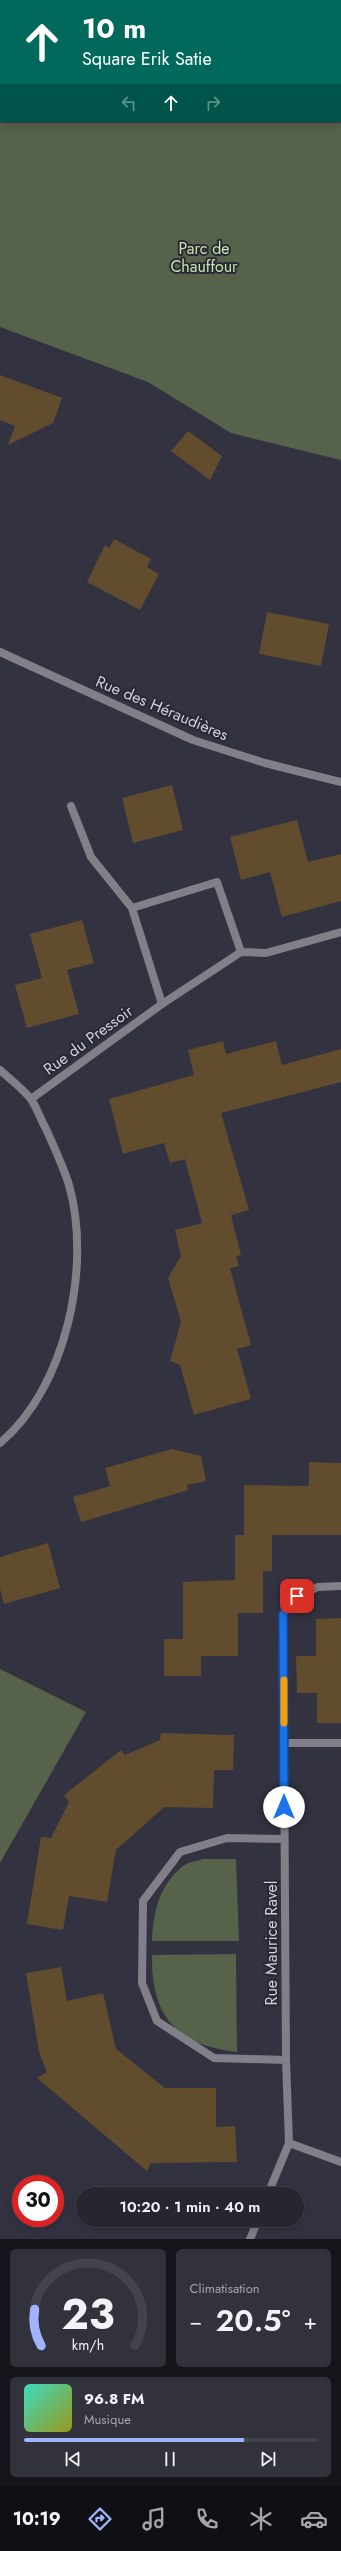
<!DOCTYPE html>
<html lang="fr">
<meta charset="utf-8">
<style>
:root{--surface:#262631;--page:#32323d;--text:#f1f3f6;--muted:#a4a5ab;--line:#42434d;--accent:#a1b3fd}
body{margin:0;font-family:Jost,sans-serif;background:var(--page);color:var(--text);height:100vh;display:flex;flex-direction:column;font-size:15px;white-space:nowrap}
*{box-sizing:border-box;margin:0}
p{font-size:13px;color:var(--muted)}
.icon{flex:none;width:22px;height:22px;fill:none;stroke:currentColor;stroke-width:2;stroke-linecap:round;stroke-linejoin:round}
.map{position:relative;height:2239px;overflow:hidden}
.side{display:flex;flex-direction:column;gap:10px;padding:10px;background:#15151b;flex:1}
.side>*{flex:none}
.banner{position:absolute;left:0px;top:0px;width:341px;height:122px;box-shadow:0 2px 10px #0003,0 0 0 1px var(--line);background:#00695c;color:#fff;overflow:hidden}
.speed{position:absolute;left:12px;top:2175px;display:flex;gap:8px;font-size:20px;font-weight:700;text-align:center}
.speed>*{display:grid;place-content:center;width:52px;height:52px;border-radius:50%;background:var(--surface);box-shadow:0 2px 10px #0003,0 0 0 1px var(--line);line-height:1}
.speed .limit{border:6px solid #d22;background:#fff;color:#111}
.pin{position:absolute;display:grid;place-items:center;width:34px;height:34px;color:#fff;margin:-17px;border-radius:8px;box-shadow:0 2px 6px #0006}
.me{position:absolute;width:44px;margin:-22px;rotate:0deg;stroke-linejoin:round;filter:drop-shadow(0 0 3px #0008)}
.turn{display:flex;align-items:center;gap:14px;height:84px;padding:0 16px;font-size:18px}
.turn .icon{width:52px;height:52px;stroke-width:2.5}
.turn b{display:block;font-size:28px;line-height:34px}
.lanes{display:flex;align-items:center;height:38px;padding:0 16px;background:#0003;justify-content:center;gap:20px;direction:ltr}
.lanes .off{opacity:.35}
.big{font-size:30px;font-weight:600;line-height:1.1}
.side .tile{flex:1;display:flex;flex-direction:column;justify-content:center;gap:6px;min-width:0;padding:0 14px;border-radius:6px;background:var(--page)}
.side .dial{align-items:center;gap:0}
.dial svg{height:104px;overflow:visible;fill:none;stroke:var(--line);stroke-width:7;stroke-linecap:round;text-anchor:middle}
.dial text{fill:var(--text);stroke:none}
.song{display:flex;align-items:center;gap:12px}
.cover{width:48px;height:48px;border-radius:6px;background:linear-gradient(135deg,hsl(170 70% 55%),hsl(60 70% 35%))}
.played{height:4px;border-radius:2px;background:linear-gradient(90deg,var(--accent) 75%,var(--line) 75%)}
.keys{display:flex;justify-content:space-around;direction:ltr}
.heat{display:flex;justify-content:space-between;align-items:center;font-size:22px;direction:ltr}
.side .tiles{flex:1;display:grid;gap:10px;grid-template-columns:1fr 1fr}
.tile:last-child{grid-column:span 2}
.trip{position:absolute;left:76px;top:2187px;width:228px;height:40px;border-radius:20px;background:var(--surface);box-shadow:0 2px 10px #0003,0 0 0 1px var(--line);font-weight:600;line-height:40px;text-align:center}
.dock{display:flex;height:64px;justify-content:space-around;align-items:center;background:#0f0f14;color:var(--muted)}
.dock .icon{width:28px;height:28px}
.dock .active{color:var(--accent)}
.dock b{font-size:18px;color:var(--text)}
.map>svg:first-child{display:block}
.green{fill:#57624b;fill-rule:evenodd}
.building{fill:#624c2e}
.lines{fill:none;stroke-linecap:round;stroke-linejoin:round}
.minor{stroke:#817f87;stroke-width:8}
.tertiary{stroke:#817f87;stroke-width:8}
.route-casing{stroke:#114b97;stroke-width:10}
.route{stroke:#1a73e8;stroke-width:7}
.slow{stroke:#f59e0b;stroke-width:7}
.labels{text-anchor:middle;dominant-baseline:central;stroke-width:4;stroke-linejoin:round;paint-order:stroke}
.park-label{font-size:16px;fill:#c7e4a9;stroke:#282837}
.street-label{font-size:16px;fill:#d1d1db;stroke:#282837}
</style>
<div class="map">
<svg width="341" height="2239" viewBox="0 0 341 2239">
<rect width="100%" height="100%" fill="#323241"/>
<path class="green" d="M 0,0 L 341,0 L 341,460 L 231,433 L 148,382 L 0,327 ZM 1,1 L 340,1 L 340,121 L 1,121 Z
M 0,1669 L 86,1712 L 0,1863 Z
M 203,1859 L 236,1859 L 239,1941 L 152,1941 C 153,1913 159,1885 183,1866 C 188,1862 197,1861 203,1859 Z
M 236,1954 L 237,2052 C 176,2045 151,2016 152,1955 Z"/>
<path class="building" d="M 0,375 L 62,398 L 53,423 L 8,445 L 15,426 L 0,420 Z
M 188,431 L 222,456 L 210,480 L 171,451 Z
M 114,539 L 151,559 L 147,567 L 159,574 L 140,610 L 87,582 L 105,545 L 109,548 Z
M 267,612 L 329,624 L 321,666 L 259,654 Z
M 172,785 L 183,830 L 133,843 L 122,798 Z
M 297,820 L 308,862 L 341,854 L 341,901 L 282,917 L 270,872 L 241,880 L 230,837 Z
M 82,920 L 94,963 L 67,970 L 79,1014 L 27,1028 L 15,985 L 42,978 L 30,934 Z
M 223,1041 L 226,1054 L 276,1041 L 282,1065 L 341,1049 L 341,1082 L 221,1113 L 249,1210 L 231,1215 L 241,1255 L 236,1256 L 239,1266 L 230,1268 L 251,1345 L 237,1349 L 251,1399 L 194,1415 L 180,1365 L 170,1361 L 181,1322 L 168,1278 L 181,1256 L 175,1230 L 202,1223 L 185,1159 L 170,1163 L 164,1143 L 123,1154 L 109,1099 L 194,1075 L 188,1050 Z
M 172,1449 L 201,1456 L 206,1481 L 187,1485 L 188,1490 L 81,1522 L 73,1497 L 110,1486 L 105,1468 Z
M 309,1462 L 341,1463 L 341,1535 L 272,1535 L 272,1571 L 263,1571 L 263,1613 L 238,1613 L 238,1656 L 201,1656 L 201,1676 L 164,1676 L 164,1639 L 183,1639 L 183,1582 L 235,1580 L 235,1535 L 244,1535 L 244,1485 L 309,1486 Z
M 48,1543 L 60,1588 L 4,1604 L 0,1589 L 0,1557 Z
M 341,1618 L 341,1723 L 317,1723 L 317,1693 L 297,1693 L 296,1656 L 316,1656 L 316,1619 Z
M 161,1733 L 234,1735 L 233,1770 L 214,1770 L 213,1808 L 164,1807 L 116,1850 L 107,1902 L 69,1896 L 63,1930 L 27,1924 L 41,1837 L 51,1838 L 69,1802 L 64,1795 L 121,1750 L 125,1755 L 160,1740 Z
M 61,1967 L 67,2001 L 103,1993 L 116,2049 L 165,2088 L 216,2088 L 216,2127 L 235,2126 L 237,2162 L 151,2163 L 147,2171 L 37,2078 L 47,2072 L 39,2052 L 26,1973 Z"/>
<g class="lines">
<path class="minor" d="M 71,806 L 91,857 L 132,908
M 241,952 L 266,953 L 341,932
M 0,1070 C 10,1079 23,1089 31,1099 C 37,1108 41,1120 46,1129 C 54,1147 63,1166 69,1185 C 92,1266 66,1388 0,1443
M 31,1099 L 162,1004 L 241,952 L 217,882 L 132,908 L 162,1004
M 284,1743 L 283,1615 L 297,1596 L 318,1587 L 341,1586
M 341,1743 L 284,1743 L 286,2060 L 289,2143 L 341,2162
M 284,1839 L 227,1838 L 180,1852 L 143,1901 L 142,1983 L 157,2021 L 214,2058 L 286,2060
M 268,2194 L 289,2143
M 250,2239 L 258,2220"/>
<path class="tertiary" d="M 0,652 L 193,740 L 265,763 L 341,782"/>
</g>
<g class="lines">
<g class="route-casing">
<path id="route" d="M 284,1807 L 283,1614 L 297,1596"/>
</g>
<use href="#route" class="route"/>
<path class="slow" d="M 284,1680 L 284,1723"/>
</g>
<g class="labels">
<g class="park-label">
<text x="204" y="248">Parc de<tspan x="204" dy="18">Chauffour</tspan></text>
</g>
<g class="street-label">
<text transform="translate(162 708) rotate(23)">Rue des Héraudières</text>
<text transform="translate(88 1040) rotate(-36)">Rue du Pressoir</text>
<text transform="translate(271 1943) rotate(-90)">Rue Maurice Ravel</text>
</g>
</g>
</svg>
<div class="speed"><div class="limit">30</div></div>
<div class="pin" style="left:297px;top:1596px;background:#d93025"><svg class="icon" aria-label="arrive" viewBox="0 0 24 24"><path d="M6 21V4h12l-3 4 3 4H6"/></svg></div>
<svg class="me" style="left:284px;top:1807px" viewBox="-20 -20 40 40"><circle r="19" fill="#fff"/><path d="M0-13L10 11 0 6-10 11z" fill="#1a73e8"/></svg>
<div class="trip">10:20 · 1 min · 40 m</div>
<div class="banner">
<div class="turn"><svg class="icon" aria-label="ahead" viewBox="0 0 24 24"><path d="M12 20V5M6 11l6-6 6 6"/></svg><div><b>10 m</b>Square Erik Satie</div></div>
<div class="lanes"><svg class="icon off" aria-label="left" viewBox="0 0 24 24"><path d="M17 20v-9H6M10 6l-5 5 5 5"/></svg><svg class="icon" aria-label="ahead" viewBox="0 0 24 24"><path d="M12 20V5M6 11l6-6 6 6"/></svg><svg class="icon off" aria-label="right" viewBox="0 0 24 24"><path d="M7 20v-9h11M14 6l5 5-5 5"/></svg></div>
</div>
</div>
<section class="side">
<div class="tiles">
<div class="tile dial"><svg viewBox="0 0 100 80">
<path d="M14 69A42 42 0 1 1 86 69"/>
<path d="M14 69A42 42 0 0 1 9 41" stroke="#a1b3fd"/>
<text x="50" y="56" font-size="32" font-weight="700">23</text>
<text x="50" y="72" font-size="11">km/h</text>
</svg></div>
<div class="tile"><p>Climatisation</p>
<div class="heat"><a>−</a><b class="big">20.5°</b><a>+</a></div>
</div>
<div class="tile">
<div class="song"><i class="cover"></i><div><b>96.8 FM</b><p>Musique</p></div></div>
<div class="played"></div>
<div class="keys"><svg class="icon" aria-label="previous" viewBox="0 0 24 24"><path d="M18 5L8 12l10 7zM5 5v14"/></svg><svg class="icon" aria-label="pause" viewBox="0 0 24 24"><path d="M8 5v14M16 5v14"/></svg><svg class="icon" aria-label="next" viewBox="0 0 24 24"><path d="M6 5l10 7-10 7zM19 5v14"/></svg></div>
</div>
</div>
</section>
<nav class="dock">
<b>10:19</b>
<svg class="icon active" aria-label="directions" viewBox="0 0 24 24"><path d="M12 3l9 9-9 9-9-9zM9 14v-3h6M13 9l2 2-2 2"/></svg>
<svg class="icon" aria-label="music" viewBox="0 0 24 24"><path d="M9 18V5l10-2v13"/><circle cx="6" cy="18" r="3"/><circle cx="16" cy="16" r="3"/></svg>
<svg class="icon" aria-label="phone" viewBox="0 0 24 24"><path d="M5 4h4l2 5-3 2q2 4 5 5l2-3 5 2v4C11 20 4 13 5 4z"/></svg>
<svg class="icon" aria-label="climate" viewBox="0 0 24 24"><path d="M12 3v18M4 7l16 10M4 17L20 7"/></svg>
<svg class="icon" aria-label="car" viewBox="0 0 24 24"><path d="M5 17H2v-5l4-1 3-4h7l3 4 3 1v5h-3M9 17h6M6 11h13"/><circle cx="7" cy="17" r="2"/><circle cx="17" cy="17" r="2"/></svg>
</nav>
